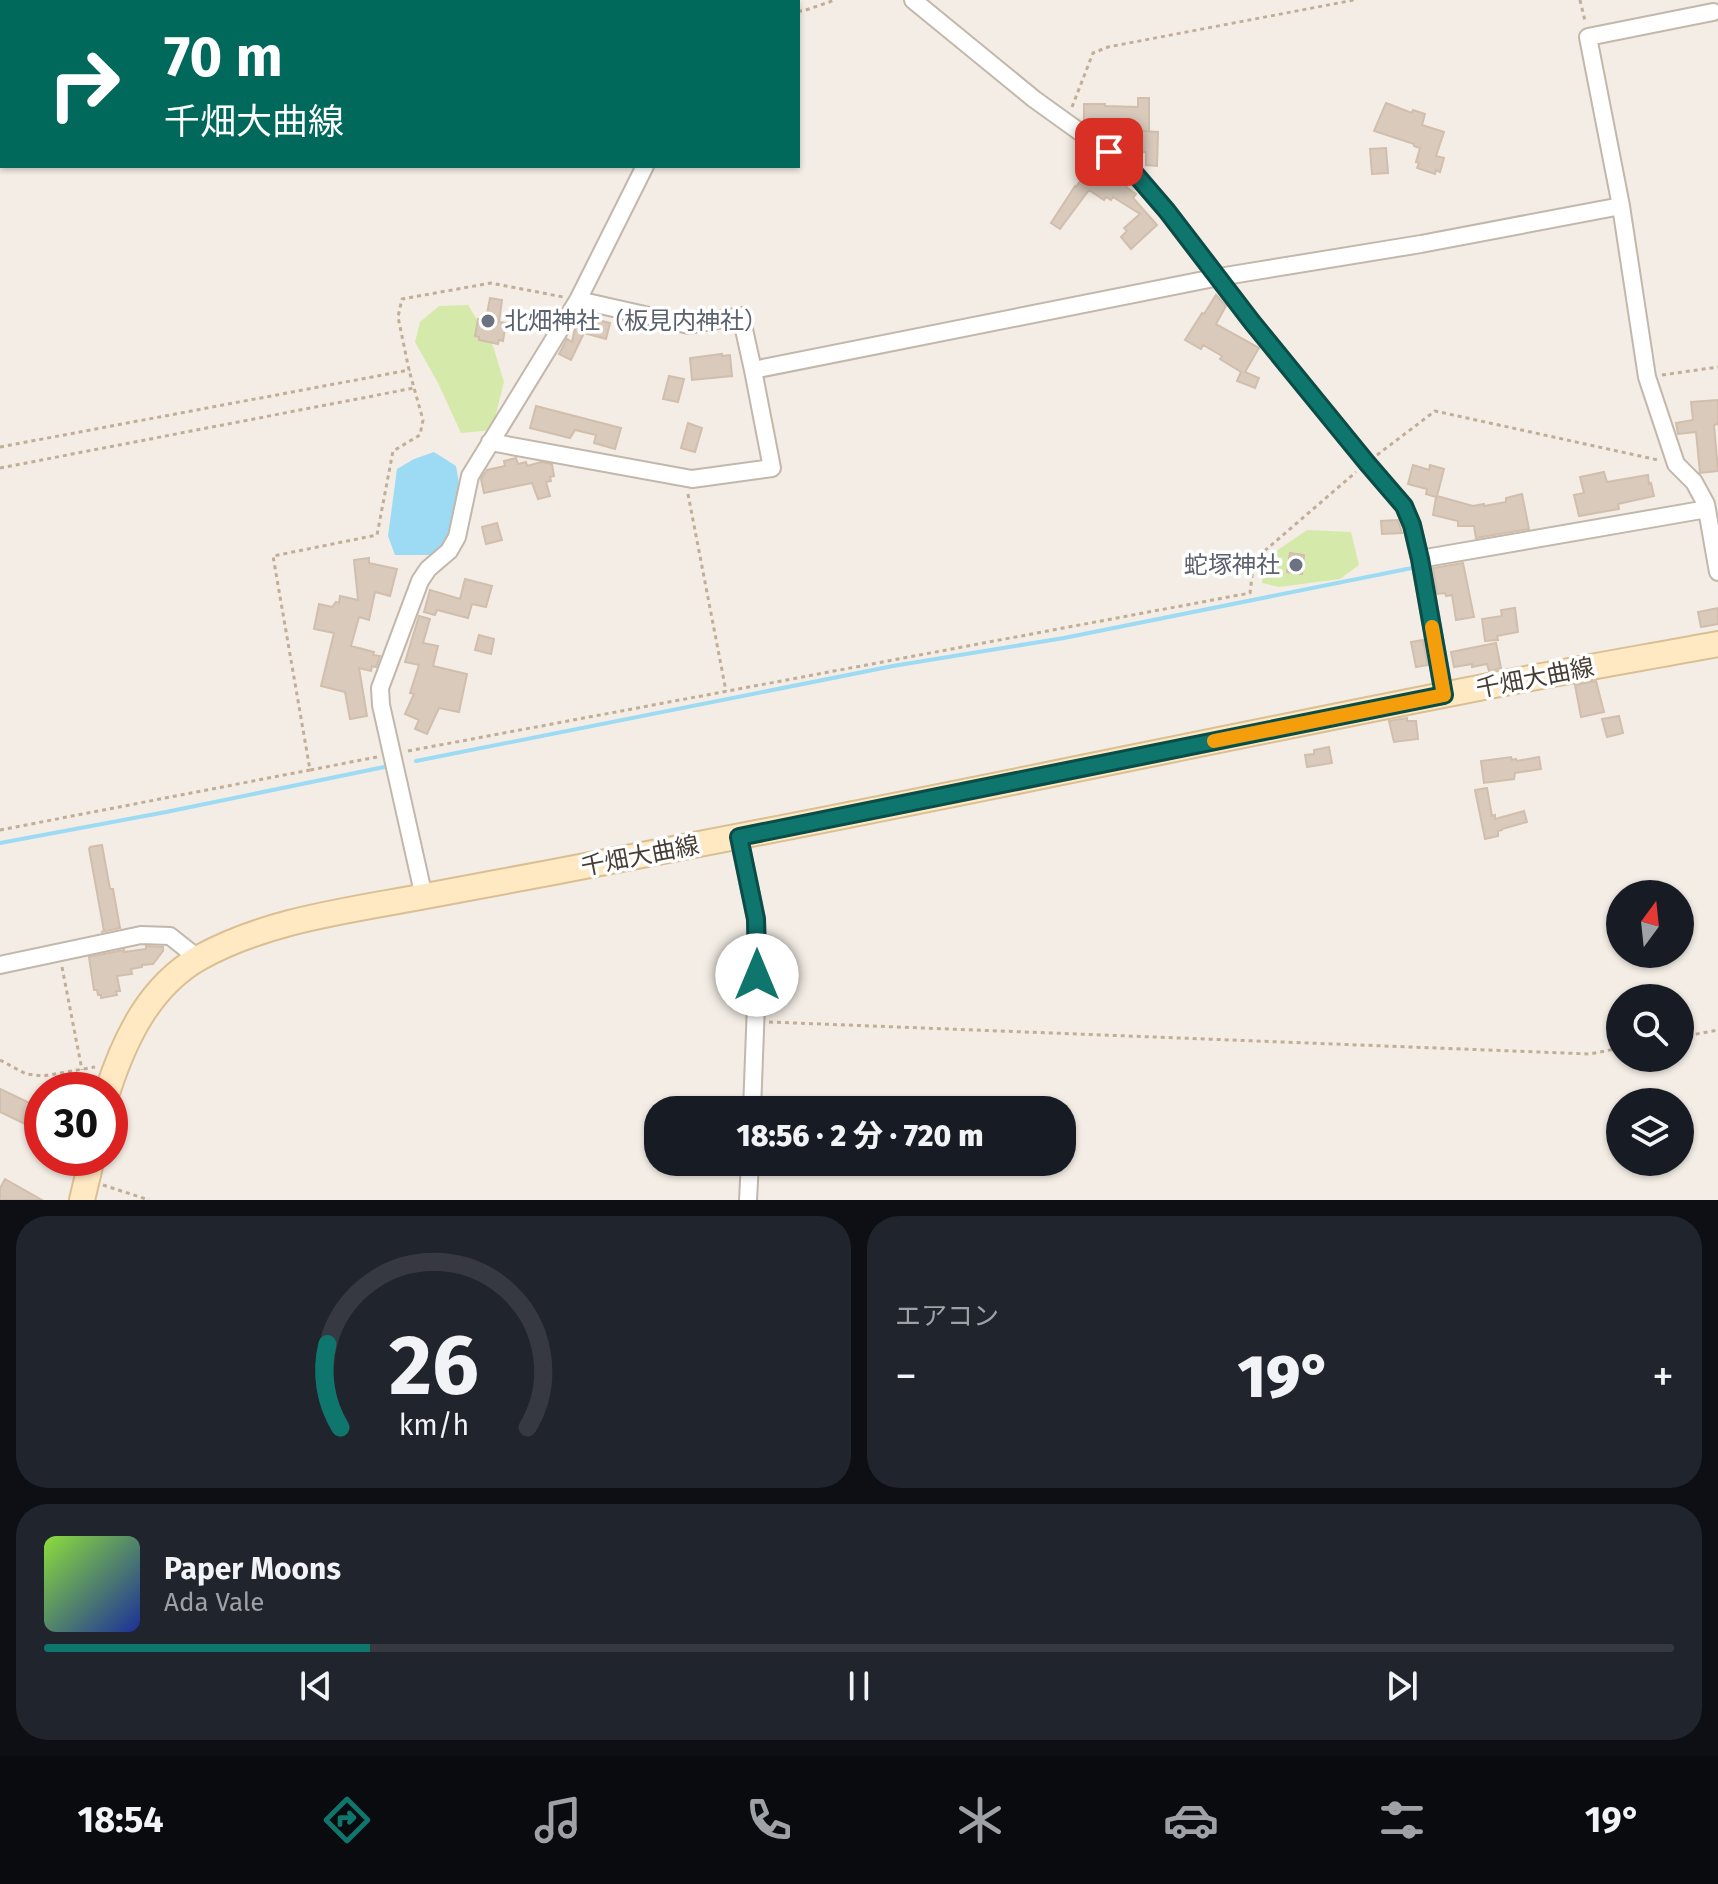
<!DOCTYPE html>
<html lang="ja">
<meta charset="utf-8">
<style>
:root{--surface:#171b24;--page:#20242c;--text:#f1f3f6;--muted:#9ea1a6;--line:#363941;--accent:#0f766e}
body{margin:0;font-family:"Fira Sans","Noto Sans JP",sans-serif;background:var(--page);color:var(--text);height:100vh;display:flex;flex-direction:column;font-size:30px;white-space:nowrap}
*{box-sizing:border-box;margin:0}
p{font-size:26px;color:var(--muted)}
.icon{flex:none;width:44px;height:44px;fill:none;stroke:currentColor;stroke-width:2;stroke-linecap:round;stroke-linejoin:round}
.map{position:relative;height:1200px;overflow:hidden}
.drawer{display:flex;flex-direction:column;gap:16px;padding:16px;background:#0d0f14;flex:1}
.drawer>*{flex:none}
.top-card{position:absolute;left:0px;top:0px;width:800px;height:168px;box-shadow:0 2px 6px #0004;background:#00695c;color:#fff;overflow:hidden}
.needle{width:52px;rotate:15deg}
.controls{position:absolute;left:1606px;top:880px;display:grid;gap:16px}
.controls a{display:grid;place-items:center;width:88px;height:88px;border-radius:50%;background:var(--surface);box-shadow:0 2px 6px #0004;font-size:40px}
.speed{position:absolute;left:24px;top:1072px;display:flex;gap:16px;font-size:40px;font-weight:700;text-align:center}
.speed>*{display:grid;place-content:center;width:104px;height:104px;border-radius:50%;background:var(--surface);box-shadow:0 2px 6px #0004;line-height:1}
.speed .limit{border:12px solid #d22;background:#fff;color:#111}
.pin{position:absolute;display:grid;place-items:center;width:68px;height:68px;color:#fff;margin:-34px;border-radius:16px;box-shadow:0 4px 12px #0006}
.me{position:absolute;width:88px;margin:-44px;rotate:0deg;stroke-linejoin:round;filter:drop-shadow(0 0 6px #0008)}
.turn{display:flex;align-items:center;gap:28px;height:168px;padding:0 32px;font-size:36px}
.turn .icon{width:104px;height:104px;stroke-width:2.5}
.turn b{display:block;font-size:56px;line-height:68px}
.big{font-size:60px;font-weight:800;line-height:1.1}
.drawer .widget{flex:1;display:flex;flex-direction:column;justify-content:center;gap:12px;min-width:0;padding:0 28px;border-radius:32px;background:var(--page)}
.drawer .dial{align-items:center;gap:0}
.dial svg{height:208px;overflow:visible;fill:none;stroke:var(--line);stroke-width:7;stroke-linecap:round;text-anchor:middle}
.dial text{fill:var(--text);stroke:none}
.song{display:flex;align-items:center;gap:24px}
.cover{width:96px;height:96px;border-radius:12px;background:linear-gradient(135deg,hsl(90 70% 55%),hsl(230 70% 35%))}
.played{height:8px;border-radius:4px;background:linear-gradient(90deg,var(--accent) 20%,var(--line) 20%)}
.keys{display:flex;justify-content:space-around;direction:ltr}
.heat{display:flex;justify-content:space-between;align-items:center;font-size:44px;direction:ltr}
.drawer .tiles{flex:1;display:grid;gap:16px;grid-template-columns:1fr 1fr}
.widget:last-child{grid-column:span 2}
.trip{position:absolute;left:644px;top:1096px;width:432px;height:80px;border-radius:32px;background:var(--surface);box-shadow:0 2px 6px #0004;font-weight:800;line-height:80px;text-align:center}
.dock{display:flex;height:128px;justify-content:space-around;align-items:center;background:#090b0e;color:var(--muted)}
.dock .icon{width:56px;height:56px}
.dock .current{color:var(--accent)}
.dock b{font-size:36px;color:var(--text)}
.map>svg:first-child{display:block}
.green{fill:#d5eaaa}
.water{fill:#9ddbf4}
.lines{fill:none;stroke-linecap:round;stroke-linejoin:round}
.stream{stroke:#9ddbf4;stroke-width:4}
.river{stroke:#9ddbf4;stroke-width:26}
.building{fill:#d9cabc;stroke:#d1beac;stroke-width:2}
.street-casing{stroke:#c2b7aa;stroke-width:20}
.secondary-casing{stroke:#dabf93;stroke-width:28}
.path{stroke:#c2ae97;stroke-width:3;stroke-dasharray:4 4;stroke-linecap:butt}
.street{stroke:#fff;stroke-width:16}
.secondary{stroke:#ffe9c3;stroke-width:24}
.route-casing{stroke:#0a4d48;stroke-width:20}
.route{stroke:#0f766e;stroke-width:14}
.slow{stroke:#f59e0b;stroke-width:14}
.worship-dot{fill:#6b7280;stroke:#fff;stroke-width:3}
.labels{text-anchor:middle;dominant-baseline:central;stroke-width:7;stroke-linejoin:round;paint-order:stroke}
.worship-label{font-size:24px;fill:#5b616d;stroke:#fff;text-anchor:start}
.street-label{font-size:24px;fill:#463d34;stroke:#fff}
</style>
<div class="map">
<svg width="1718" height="1200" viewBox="0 0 1718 1200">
<rect width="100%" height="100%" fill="#f3ede5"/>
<path class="green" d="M 468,305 L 493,346 L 504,382 L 492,430 L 461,433 L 438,383 L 415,342 L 420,322 L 439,306 Z
M 1307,530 L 1351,532 L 1359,565 L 1340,579 L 1279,587 L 1262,583 L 1263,560 Z"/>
<path class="water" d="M 434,452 L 456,466 L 461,495 L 447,546 L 431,555 L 395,555 L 388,536 L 397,469 L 414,459 Z"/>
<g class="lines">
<path class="stream" d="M 416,761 L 893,666 L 1064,638 L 1412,568
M 0,843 L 166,812 L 389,766"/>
<path class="river" d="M 221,2 L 229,0
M 0,59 L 2,58"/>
</g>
<path class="building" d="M 1138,98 L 1149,98 L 1149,131 L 1129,131 L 1129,124 L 1084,121 L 1084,104 L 1105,104 L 1105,106 L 1138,107 Z
M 1386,103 L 1412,113 L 1413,110 L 1425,114 L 1422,125 L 1444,132 L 1436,156 L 1444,158 L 1440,172 L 1436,170 L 1435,174 L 1417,168 L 1419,163 L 1416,162 L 1420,148 L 1414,146 L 1414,144 L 1374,131 Z
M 1142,131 L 1158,132 L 1157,166 L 1146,165 L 1146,152 L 1141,152 Z
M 1386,148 L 1388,173 L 1372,174 L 1370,149 Z
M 1093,162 L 1127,185 L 1126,187 L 1136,194 L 1133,198 L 1157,225 L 1131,249 L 1121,237 L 1127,231 L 1124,228 L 1140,214 L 1113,197 L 1111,200 L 1106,197 L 1104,200 L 1089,190 L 1060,229 L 1051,223 L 1075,186 L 1076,187 Z
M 1216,295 L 1226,306 L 1216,324 L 1259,348 L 1245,372 L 1259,378 L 1255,388 L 1237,381 L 1241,372 L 1220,359 L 1222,356 L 1203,345 L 1201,349 L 1185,340 L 1202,313 L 1204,314 Z
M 490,298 L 502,300 L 499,322 L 506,323 L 503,341 L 499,340 L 498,344 L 479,340 L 479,337 L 475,336 L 478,319 L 484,320 L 485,314 L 487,314 Z
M 583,313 L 591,316 L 590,318 L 610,323 L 606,339 L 584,333 L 571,360 L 559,354 L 567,339 L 572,342 L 576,324 Z
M 722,354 L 722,356 L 730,355 L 732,376 L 692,380 L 690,358 Z
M 669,376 L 684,379 L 678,402 L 663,399 Z
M 1718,400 L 1718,424 L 1714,425 L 1718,471 L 1700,473 L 1696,432 L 1678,434 L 1676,423 L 1693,420 L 1691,402 Z
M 536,406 L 621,428 L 615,449 L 594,443 L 596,435 L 575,430 L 570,438 L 530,428 Z
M 688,423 L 702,428 L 695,452 L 681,448 Z
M 516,458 L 518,464 L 526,462 L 527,466 L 541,462 L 552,464 L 554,476 L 550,477 L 551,481 L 546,482 L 550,496 L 538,499 L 532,483 L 484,493 L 481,479 L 487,470 L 505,466 L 504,461 Z
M 1413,465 L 1429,470 L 1430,465 L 1444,469 L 1437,496 L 1473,506 L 1484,504 L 1484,506 L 1506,502 L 1506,498 L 1522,494 L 1529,529 L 1476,538 L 1474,526 L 1458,526 L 1458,521 L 1433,515 L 1436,497 L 1426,494 L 1427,489 L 1408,484 Z
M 1604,472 L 1607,482 L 1648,475 L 1649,484 L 1651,483 L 1654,496 L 1618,504 L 1619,509 L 1579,516 L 1574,495 L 1584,493 L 1580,477 Z
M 1398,520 L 1402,533 L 1382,534 L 1381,521 Z
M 497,523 L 502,540 L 486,544 L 482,527 Z
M 1290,553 L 1304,555 L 1302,574 L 1287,572 Z
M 369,558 L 369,563 L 397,569 L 390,596 L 375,592 L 369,620 L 359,617 L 351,646 L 374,652 L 373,655 L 380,656 L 376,667 L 372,666 L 371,671 L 359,668 L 367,716 L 350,719 L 345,692 L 321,686 L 334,633 L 314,629 L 319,604 L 332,607 L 336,602 L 339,603 L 340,596 L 358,600 L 354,560 Z
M 1463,563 L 1474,617 L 1456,620 L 1452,595 L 1446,596 L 1445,593 L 1437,594 L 1433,568 Z
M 465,579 L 492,586 L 486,607 L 472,604 L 468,618 L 437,610 L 435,615 L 424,612 L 430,590 L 460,599 Z
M 1515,608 L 1518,632 L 1497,636 L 1498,640 L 1485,641 L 1482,619 L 1502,616 L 1501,610 Z
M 1718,608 L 1718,624 L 1701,627 L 1698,612 Z
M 419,616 L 430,619 L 423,643 L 438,646 L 433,666 L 467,674 L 459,712 L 439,708 L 427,734 L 415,729 L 419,720 L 405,714 L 414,694 L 410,693 L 419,665 L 405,662 Z
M 479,635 L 494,639 L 491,654 L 475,650 Z
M 1423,640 L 1428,665 L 1416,667 L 1411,642 Z
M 1496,643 L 1501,668 L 1489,671 L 1487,664 L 1472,667 L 1472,664 L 1454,667 L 1451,652 Z
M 1596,681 L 1604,712 L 1581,717 L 1575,685 Z
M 1619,716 L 1623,733 L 1607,737 L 1602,719 Z
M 1407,718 L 1407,721 L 1416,721 L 1418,739 L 1394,742 L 1389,721 Z
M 1329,747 L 1332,763 L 1307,767 L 1305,755 L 1314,754 L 1314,750 Z
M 1511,757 L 1512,760 L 1516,759 L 1517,761 L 1539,757 L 1541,769 L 1515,773 L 1514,779 L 1484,783 L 1481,761 Z
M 1487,788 L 1492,816 L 1495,815 L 1495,819 L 1524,811 L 1527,822 L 1502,829 L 1502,830 L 1498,831 L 1498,836 L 1485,839 L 1475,790 Z
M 102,845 L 110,889 L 113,889 L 120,928 L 101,932 L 104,931 L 89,849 L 90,847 Z
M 146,946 L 163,947 L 163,951 L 153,964 L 142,965 L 142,967 L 131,969 L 132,974 L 117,976 L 120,991 L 116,991 L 117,995 L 101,998 L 101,995 L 98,995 L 97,990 L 94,990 L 89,957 L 124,950 L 124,952 L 146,949 Z
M 0,1089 L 36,1106 L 27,1125 L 0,1112 Z
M 5,1179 L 42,1200 L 0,1200 L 0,1188 Z"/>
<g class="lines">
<g class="street-casing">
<path id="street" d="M 913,0 L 1034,99 L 1130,168 L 1167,211 L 1252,322 L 1367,463 L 1404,506 L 1412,525 L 1420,559 L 1444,695
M 721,2 L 722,0
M 1713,12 L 1588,37 L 1621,206 L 1647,377 L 1676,464 L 1694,482 L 1706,504 L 1718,572
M 753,370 L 1219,277 L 1421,244 L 1621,206
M 490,442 L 692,479 L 772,468 L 753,370 L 741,316 L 689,325 L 578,300
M 1420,559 L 1707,509
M 739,837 L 756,919 L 758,951 L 752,1110
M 424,897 L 381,705 L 380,688 L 420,581 L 428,569 L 449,551 L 457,537 L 470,476 L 578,300 L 645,166
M 0,965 L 141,935 L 170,936 L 199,959
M 748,1200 L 750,1162"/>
</g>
<g class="secondary-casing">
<path id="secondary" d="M 108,1090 C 125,1038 150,986 199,958 C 269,919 353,910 431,895 C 519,879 606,862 694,845 C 942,798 1190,745 1438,696 C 1531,677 1625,661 1718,644
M 82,1200 L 92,1158"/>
</g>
<path class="path" d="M 1580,0 L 1585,21
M 466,2 L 474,0
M 798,11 L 803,11 L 835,0
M 1072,107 L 1093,53 L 1108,47 L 1354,0
M 0,145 L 2,144
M 1662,375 L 1718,367
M 0,447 L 409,370 L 398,317 L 402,299 L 491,283 L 563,297
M 1377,455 L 1435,411 L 1658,460
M 0,468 L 414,388
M 688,494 L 726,691
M 408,751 L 1250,593 L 1254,560 L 1356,472
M 377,757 L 310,770 L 273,556 L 377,535 L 393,451 L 420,435 L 423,420 L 409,370
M 0,830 L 310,770
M 62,967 L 82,1070
M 769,1022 L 1590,1054 L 1620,1048
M 1680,1037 L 1718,1030
M 0,1060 L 26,1074 L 43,1076 L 95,1067
M 103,1185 L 149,1200"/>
<use href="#street" class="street"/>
<use href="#secondary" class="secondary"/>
</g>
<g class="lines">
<g class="route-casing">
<path id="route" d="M 757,975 L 756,919 L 739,837 L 1444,695 L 1420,559 L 1412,525 L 1404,506 L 1367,463 L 1252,322 L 1167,211 L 1130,168 L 1109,152"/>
</g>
<use href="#route" class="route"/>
<path class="slow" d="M 1214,741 L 1444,695 L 1432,627"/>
</g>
<g class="worship-dot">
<circle cx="488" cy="321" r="8"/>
<circle cx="1296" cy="565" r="8"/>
</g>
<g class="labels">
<g class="worship-label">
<text x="504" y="321">北畑神社（板見内神社）</text>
<text x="1280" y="565" text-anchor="end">蛇塚神社</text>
</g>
<g class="street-label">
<text transform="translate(1535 678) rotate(-11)">千畑大曲線</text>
<text transform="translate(640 856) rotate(-11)">千畑大曲線</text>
</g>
</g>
</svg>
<div class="controls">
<a><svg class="needle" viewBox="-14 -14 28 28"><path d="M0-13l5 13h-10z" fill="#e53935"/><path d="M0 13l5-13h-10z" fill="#9ea1a6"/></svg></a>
<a><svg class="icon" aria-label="search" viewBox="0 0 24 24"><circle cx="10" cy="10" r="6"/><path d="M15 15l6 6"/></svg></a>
<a><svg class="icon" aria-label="layers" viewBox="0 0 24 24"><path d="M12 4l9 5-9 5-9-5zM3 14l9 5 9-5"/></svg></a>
</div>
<div class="speed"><div class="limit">30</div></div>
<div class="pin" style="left:1109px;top:152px;background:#d93025"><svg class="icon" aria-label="arrive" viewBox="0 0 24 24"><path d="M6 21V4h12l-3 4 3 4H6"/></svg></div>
<svg class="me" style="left:757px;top:975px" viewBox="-20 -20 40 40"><circle r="19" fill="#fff"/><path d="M0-13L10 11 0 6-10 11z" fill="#0f766e"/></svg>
<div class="trip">18:56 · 2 分 · 720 m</div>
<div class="top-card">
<div class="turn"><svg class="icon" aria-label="right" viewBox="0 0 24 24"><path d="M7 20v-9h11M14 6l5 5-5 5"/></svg><div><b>70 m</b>千畑大曲線</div></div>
</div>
</div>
<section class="drawer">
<div class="tiles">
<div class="widget dial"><svg viewBox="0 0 100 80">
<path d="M14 69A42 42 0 1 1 86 69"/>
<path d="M14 69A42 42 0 0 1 9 37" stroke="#0f766e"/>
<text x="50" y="56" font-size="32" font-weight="700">26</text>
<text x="50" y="72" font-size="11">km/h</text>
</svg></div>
<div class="widget"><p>エアコン</p>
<div class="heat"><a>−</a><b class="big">19°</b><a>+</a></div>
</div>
<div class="widget">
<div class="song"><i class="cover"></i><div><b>Paper Moons</b><p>Ada Vale</p></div></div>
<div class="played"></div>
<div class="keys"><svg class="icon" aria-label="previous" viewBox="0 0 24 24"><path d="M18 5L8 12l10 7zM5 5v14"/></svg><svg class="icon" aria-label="pause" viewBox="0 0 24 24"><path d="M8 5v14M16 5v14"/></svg><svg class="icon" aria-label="next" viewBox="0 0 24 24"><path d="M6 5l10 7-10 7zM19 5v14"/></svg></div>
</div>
</div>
</section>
<nav class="dock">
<b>18:54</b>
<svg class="icon current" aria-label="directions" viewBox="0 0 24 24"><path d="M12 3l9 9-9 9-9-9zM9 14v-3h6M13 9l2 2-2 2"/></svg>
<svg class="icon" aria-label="music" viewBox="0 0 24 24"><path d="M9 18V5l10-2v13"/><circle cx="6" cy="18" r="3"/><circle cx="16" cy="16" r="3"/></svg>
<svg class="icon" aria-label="phone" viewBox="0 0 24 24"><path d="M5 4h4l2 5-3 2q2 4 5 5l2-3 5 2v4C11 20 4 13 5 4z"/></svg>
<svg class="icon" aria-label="climate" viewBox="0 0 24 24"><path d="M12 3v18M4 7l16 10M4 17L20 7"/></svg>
<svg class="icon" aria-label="car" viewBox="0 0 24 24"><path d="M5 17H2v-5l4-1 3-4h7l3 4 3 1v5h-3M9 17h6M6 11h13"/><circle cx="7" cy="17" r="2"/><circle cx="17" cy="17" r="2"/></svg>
<svg class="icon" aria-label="filters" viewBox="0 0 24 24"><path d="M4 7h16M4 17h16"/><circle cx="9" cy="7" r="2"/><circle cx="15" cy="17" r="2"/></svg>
<b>19°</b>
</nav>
